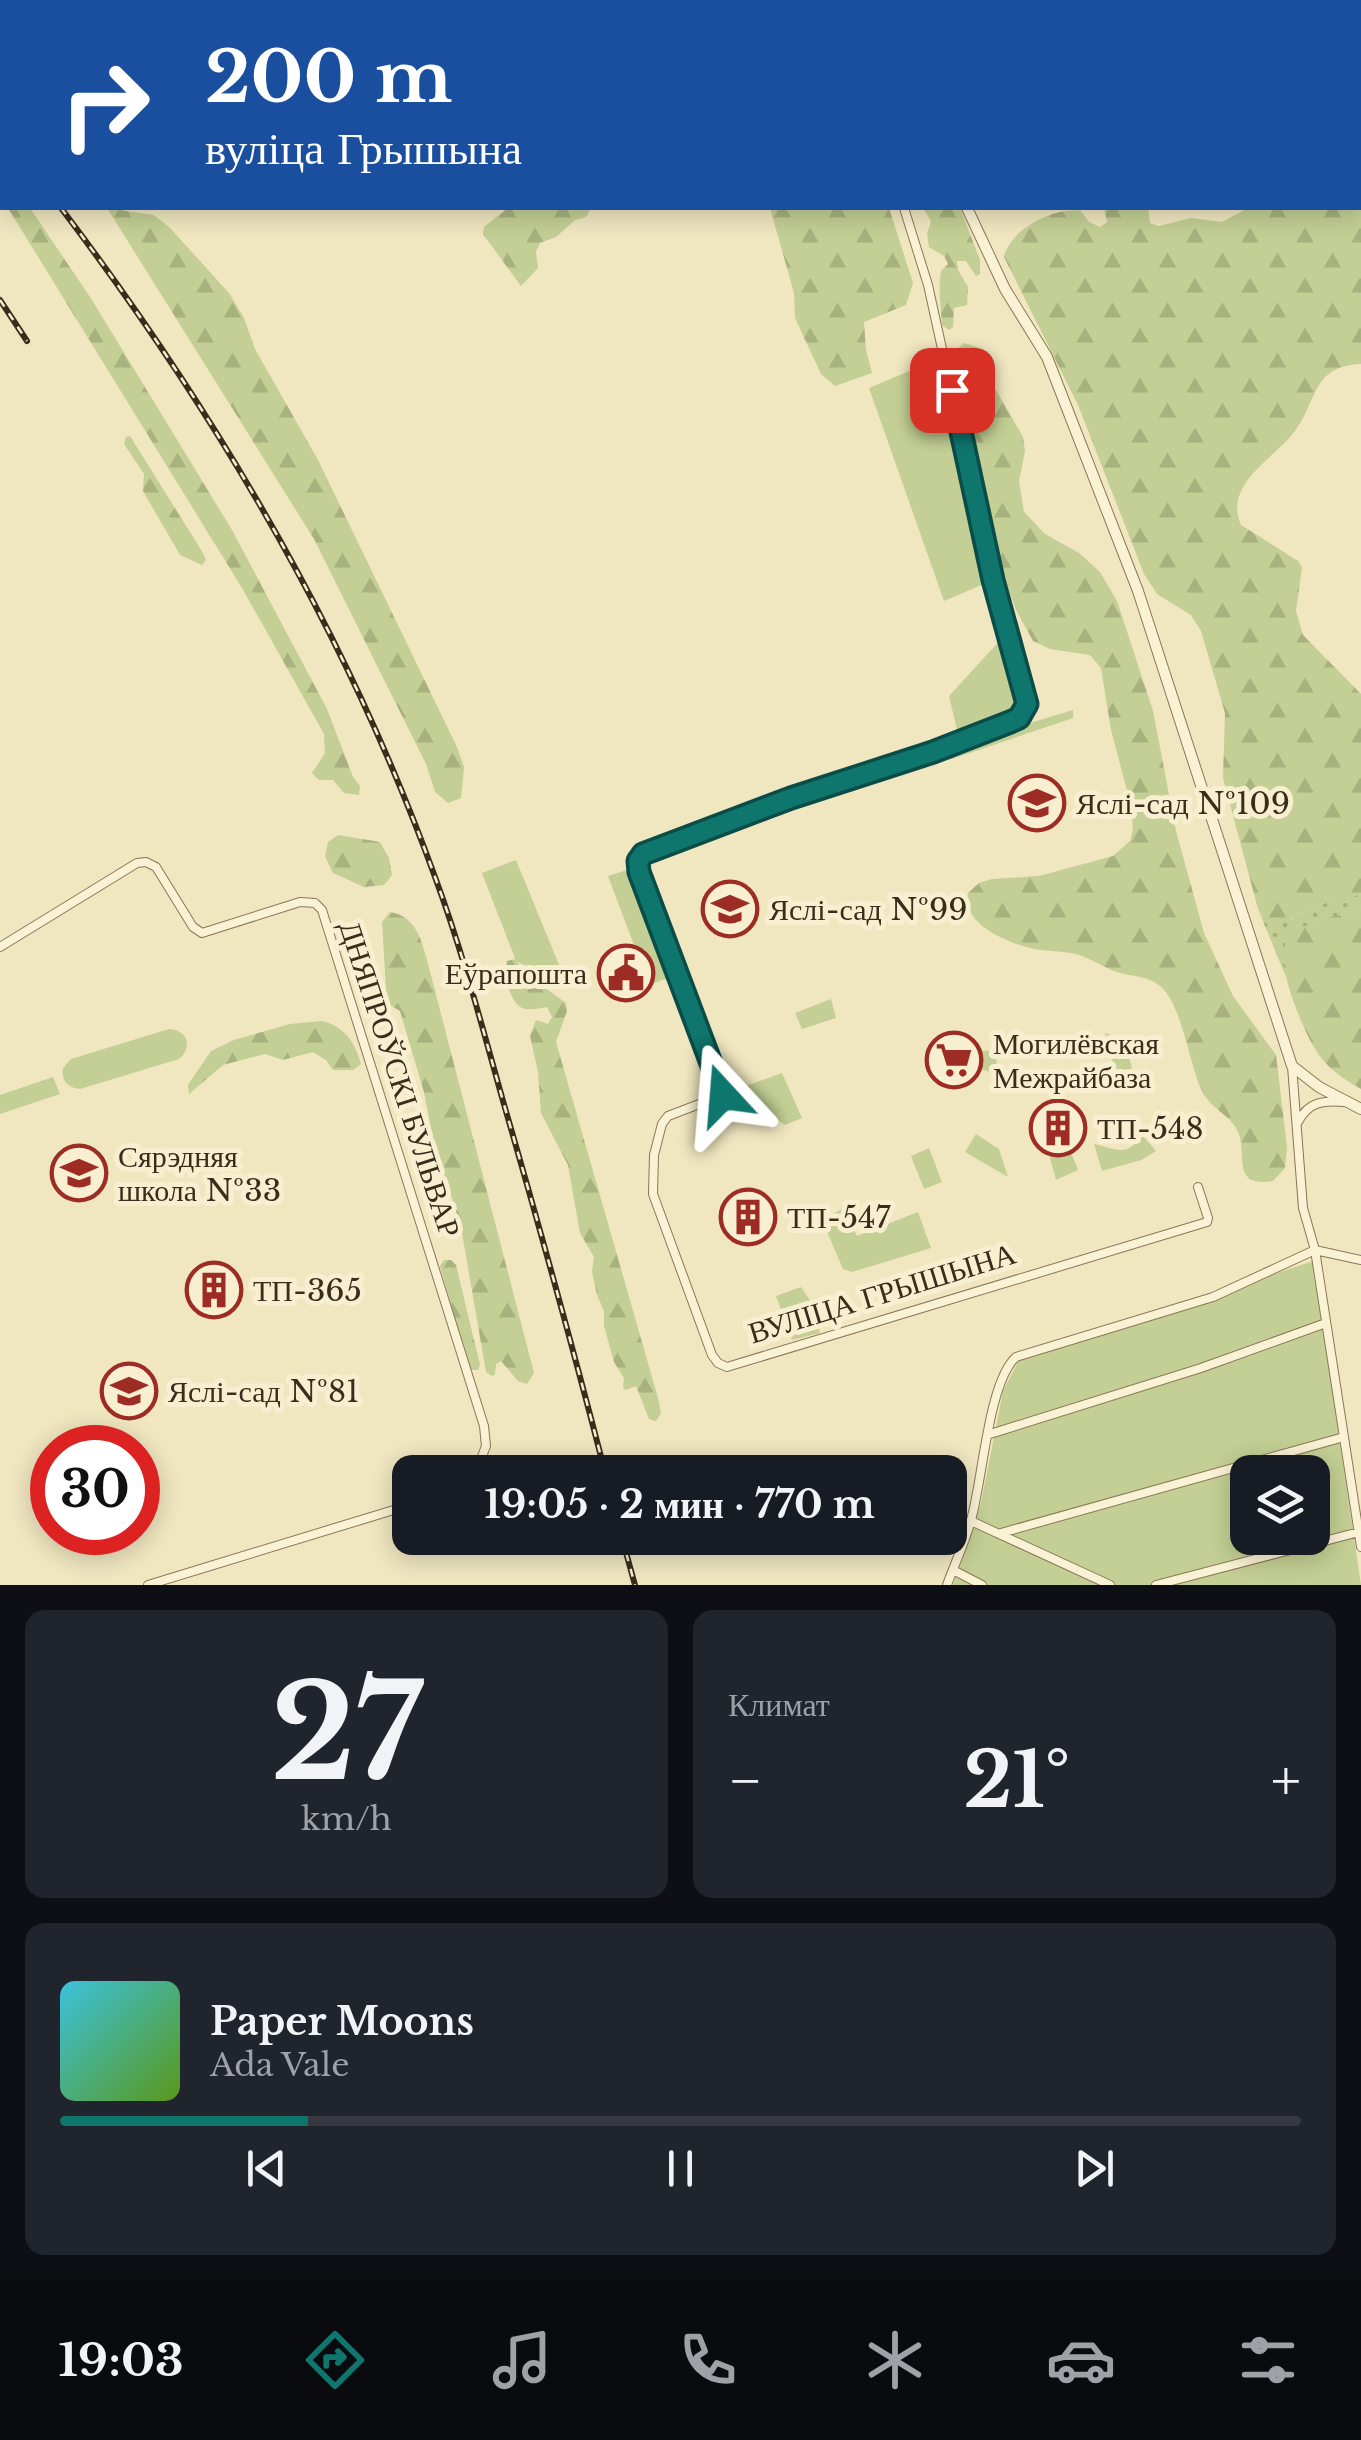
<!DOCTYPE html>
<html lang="ru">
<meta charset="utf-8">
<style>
:root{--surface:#171b24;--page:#20242c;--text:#f1f3f6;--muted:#9ea1a6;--line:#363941;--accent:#0f766e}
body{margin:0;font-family:"Libre Baskerville",serif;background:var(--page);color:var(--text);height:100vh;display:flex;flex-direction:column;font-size:38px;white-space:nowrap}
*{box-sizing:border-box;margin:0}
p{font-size:32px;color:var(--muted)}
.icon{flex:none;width:55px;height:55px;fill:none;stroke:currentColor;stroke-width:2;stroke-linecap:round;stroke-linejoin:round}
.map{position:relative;height:1585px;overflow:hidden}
.panel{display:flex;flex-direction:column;gap:25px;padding:25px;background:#0d0f14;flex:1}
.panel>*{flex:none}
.hud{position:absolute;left:0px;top:0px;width:1362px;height:210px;box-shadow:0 5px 25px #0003;background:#1a4fa0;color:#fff;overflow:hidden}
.fabs{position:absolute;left:1230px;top:1455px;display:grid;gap:20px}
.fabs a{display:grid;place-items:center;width:100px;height:100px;border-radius:20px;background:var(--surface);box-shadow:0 5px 25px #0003;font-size:50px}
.speed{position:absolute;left:30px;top:1425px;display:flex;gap:20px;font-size:50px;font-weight:700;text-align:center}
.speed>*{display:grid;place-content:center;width:130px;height:130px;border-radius:50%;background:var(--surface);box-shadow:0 5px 25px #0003;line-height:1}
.speed .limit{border:15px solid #d22;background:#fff;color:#111}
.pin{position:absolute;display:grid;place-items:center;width:85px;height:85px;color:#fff;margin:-42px;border-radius:20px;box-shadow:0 5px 15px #0006}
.me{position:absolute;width:110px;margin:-55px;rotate:341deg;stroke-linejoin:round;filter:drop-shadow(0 0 8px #0008)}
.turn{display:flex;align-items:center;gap:35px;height:210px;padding:0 40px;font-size:45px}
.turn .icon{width:130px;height:130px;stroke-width:2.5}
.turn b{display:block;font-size:70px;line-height:85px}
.big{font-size:75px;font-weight:800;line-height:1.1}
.panel .widget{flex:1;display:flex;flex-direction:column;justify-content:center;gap:15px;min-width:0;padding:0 35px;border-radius:20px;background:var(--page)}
.panel .dial{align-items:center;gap:0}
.dial b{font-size:130px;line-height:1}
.song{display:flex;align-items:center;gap:30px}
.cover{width:120px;height:120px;border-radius:15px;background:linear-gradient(135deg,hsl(190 70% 55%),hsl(90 70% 35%))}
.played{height:10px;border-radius:5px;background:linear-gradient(90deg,var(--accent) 20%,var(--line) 20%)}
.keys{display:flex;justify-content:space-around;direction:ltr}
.heat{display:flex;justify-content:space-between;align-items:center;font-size:55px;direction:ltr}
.panel .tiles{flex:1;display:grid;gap:25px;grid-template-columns:1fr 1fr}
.widget:last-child{grid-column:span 2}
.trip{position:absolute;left:392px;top:1455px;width:575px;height:100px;border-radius:20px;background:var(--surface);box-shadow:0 5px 25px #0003;font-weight:800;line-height:100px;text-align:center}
.tabs{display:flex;height:160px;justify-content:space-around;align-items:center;background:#090b0e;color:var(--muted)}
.tabs .icon{width:70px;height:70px}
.tabs .current{color:var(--accent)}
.tabs b{font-size:45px;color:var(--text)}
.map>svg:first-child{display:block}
.grass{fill:url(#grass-dots)}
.forest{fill:url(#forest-firs)}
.green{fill:#c3cf94;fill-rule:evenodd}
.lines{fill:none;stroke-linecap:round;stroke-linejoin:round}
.minor-casing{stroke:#8a7757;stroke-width:10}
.tertiary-casing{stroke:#8a7757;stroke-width:12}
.minor{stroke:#faf2d4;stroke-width:8}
.tertiary{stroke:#faf2d4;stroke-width:10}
.rail-casing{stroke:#392d1c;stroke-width:6}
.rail{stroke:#f7efd0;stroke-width:2.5;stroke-dasharray:8;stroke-linecap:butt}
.route-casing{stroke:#0a4d48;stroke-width:25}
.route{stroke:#0f766e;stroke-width:18}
.labels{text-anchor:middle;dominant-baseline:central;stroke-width:10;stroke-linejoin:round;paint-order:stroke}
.poi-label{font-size:30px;fill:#392d1c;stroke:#f7efd0;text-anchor:start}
.street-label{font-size:30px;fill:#392d1c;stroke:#f7efd0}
</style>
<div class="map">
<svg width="1361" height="1585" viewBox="0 0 1361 1585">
<defs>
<pattern id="grass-dots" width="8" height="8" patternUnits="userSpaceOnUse" patternTransform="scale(2.5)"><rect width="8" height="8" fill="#c3cf94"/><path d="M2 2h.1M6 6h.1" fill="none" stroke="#a8b27f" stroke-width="1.8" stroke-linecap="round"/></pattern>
<pattern id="forest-firs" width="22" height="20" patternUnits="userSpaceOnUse" patternTransform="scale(2.5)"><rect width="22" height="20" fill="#c3cf94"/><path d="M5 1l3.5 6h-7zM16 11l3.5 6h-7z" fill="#a8b27f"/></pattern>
</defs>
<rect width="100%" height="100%" fill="#f0e6c0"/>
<path class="grass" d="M 1361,894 L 1361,911 C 1320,919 1276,924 1286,977 L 1258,909 L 1262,915 L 1291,919 L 1318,905 Z"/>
<path class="forest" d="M 1361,184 L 1361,364 C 1311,366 1318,401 1295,431 C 1274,459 1223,484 1241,525 L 1298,561 L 1302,567 L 1296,611 L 1303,635 L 1361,694 L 1361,894 C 1348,899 1335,900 1322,904 C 1300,911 1276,936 1258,909 L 1223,778 L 1225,713 L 1201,631 L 1191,615 L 1157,594 L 1144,574 L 1078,405 L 1004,257 C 1010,229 1054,207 1081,211 L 1089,222 L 1100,227 L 1107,222 L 1104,208 L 1148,208 L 1150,223 L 1159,226 L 1191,218 L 1222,222 L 1248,208 L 1360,208 Z
M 8,208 L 30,208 L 92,300 L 232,530 L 327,709 L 353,777 L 360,786 L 359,795 L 344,793 L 333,780 L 319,780 L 312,773 L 325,753 L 324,734 L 242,588 Z
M 107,208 L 154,215 L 170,228 L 229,293 L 244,318 L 255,349 L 318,460 L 457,747 L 464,767 L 461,798 L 448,803 L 435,792 L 426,764 L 314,539 Z
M 508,208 L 591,208 L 586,217 L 575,220 L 556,237 L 540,243 L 536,252 L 538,268 L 521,286 L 483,234 L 484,227 Z
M 770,208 L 889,208 L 913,283 L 906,305 L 864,322 L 866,350 L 872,373 L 835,386 L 821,374 L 795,318 L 794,293 Z
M 923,208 L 960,208 L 980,260 L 980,274 L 976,276 L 966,261 L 957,261 L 958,270 L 968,287 L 967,305 L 954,308 L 953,327 L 949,330 L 942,325 C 941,308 938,288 941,271 L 948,264 L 944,256 L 929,247 L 927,234 L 931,221 Z
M 964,343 L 983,349 L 993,385 L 1023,437 L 1025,451 L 1019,481 L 1024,512 L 1045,534 L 1079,553 L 1100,572 L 1117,601 L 1153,711 L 1176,831 L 1204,933 L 1233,996 L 1276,1055 L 1287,1147 L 1285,1168 L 1273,1181 C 1229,1188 1249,1152 1237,1130 C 1229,1114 1210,1108 1202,1091 C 1189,1064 1182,1004 1160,986 C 1147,975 1132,977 1117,972 C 1102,967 1090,957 1075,954 C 1060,950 1044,952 1030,948 C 1005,942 961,923 968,893 L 979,883 L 992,879 L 1039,876 L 1113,856 L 1130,841 L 1133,829 L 1131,805 L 1111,730 L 1101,668 L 1090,655 L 1050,649 L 1033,641 L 1016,610 L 1005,580 L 955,368 L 956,350 Z
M 130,436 L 203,553 L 206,560 L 202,565 L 180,555 L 143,491 L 144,474 L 124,444 L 126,437 Z
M 338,835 L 380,842 L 389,858 L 392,875 L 384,885 L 364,887 L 333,873 L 325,856 L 328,842 Z
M 1361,911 L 1361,1089 C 1345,1080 1330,1070 1319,1055 C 1305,1036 1276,967 1285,945 C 1296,921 1338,915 1361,911 Z
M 390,912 C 415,916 421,938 427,960 L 534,1373 L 527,1384 L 518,1381 L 501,1361 L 496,1364 L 495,1374 L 492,1376 L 486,1372 L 461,1227 L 433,1139 L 424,1092 L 400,1011 L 383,1001 L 374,1001 L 374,997 L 386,989 L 382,922 Z
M 515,959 L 526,974 L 566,1003 L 567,1011 L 556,1042 L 658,1398 L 661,1413 L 656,1421 L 649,1419 L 636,1386 L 625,1390 L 623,1387 L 624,1378 L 614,1362 L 604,1326 L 604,1311 L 597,1295 L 592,1272 L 594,1257 L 580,1233 L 568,1165 L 541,1113 L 538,1072 L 530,1036 L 536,1020 L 548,1024 L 552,1017 L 547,1007 C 540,1008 529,1011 522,1008 C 508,1001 505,974 507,961 Z
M 322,1021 C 344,1026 355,1042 361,1064 L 353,1070 L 333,1070 L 326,1060 L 313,1052 L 283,1060 L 265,1054 L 223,1065 L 189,1094 L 188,1085 L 211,1051 L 234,1040 L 290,1024 Z
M 444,1260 L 451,1260 L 456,1265 L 480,1365 L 478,1370 L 471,1370 L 468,1364 L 440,1266 Z"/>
<path class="green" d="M 940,358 L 984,584 L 944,601 L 869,388 Z
M 1005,635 L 1023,696 L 1014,708 L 958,734 L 949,696 Z
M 1073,710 L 1073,718 L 949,760 L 943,754 L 948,748 Z
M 516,860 L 569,989 L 516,961 L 482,873 Z
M 627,870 L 668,978 L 649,985 L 608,876 Z
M 831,999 L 836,1018 L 802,1029 L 795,1013 Z
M 169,1029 C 188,1030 193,1047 179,1059 L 80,1089 C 67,1088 61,1080 63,1068 L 71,1059 Z
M 1105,1033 L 1124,1039 L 1138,1090 L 1118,1083 Z
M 997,1050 L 996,1074 L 972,1066 L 966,1052 Z
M 782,1073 L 802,1118 L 785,1125 L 735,1090 Z
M 53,1077 L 60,1094 L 0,1114 L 0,1095 Z
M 976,1134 L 999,1149 L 1008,1177 L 965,1152 Z
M 1142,1135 L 1156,1151 L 1141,1160 L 1102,1171 L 1094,1144 C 1117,1149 1127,1158 1142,1135 Z
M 1067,1142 L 1078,1170 L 1056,1180 L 1047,1147 Z
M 929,1148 L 942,1182 L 924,1189 L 911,1156 Z
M 844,1208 L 857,1236 L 918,1212 L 931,1248 L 852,1272 L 843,1269 L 822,1220 Z
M 1313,1261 L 1361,1585 L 953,1585 L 981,1503 L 1003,1391 L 1019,1360 ZM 1248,1472 L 1312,1472 L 1312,1538 L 1248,1538 Z
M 801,1287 L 813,1305 L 820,1333 L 792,1340 L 776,1296 Z"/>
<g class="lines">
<g class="minor-casing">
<path id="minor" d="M 904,208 L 928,285 L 993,581 L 1027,704 L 1019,718 L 1011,723 L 933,753 L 791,797 L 643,854 L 639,861 L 639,872 L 723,1095 L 668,1116 L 662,1124 L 654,1155 L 653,1194 L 712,1355 L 718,1363 L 727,1367 L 1207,1222 L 1208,1218 L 1198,1187
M 0,947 L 137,863 L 146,862 L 156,867 L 193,927 L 202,933 L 300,902 L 315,903 L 322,910 L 484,1426 L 486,1446 L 476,1472
M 1292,1066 L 1303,1208 L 1315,1250 L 1361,1547
M 1298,1122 C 1308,1102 1323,1100 1344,1102
M 990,1434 L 1201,1368 L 1326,1323
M 971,1521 L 1110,1585
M 1001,1533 L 1344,1437
M 953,1570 L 982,1585
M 148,1585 L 410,1505
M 947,1585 C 955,1563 965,1542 971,1520 C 983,1479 988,1383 1016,1357 L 1213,1297 L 1315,1250 L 1361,1260
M 1156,1585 L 1359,1532"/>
</g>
<g class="tertiary-casing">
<path id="tertiary" d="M 888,0 L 888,2
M 967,208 L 1005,289 L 1047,357 L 1138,591 L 1292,1066 L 1319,1087 L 1361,1109"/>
</g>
<use href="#minor" class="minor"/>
<use href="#tertiary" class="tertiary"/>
<g class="rail-casing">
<path id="rail" d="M 0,128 L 2,131
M 61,208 C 215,411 348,636 435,877 C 462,950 482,1026 503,1101 C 539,1225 573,1348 605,1472
M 0,300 L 27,341
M 622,1538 L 635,1585"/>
</g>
<use href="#rail" class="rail"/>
</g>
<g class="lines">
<g class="route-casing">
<path id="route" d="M 723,1095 L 639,872 L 638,861 L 643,854 L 791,798 L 933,752 L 1010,722 L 1019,718 L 1027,704 L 993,580 L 952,390"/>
</g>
<use href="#route" class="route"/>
</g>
<defs>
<g id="school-ring" transform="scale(2.875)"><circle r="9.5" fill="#f7efd0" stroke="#9d2d24" stroke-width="1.5"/><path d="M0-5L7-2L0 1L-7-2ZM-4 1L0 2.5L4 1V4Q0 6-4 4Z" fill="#9d2d24"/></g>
<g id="civic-ring" transform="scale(2.875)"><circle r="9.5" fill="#f7efd0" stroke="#9d2d24" stroke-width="1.5"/><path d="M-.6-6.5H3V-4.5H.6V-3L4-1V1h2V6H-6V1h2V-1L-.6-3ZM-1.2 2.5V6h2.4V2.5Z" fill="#9d2d24"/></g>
<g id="supermarket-ring" transform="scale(2.875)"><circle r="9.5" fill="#f7efd0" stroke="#9d2d24" stroke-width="1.5"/><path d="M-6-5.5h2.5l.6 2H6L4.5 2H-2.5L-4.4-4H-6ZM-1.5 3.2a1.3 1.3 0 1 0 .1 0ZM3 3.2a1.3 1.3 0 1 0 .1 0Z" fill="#9d2d24"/></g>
<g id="building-ring" transform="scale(2.875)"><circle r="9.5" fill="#f7efd0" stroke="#9d2d24" stroke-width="1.5"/><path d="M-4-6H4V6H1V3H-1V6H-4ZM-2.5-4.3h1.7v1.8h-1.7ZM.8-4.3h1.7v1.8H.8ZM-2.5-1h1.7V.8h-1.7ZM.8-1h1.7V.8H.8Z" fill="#9d2d24"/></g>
</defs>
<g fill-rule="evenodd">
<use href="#school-ring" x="1037" y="803"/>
<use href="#school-ring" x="730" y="909"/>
<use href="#civic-ring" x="626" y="973"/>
<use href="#supermarket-ring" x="954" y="1060"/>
<use href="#building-ring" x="1058" y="1128"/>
<use href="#school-ring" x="79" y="1173"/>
<use href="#building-ring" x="748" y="1217"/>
<use href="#building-ring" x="214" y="1290"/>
<use href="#school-ring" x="129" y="1391"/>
</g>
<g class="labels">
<g class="poi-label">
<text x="1076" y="803">Яслі-сад №109</text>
<text x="769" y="909">Яслі-сад №99</text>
<text x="587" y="973" text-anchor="end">Еўрапошта</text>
<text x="993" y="1043">Могилёвская<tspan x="993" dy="34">Межрайбаза</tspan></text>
<text x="1097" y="1128">ТП-548</text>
<text x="118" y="1156">Сярэдняя<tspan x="118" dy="34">школа №33</tspan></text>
<text x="787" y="1217">ТП-547</text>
<text x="253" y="1290">ТП-365</text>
<text x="168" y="1391">Яслі-сад №81</text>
</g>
<g class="street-label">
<text transform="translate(400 1079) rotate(72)">ДНЯПРОЎСКІ БУЛЬВАР</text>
<text transform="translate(882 1293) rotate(-17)">ВУЛІЦА ГРЫШЫНА</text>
</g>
</g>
</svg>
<div class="fabs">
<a><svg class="icon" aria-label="layers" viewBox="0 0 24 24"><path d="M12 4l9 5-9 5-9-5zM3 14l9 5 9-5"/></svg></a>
</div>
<div class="speed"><div class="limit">30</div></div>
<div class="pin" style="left:952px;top:390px;background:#d93025"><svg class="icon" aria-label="arrive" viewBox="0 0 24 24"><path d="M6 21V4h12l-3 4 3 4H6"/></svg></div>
<svg class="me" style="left:723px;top:1095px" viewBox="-20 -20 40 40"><path d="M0-17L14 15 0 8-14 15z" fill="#0f766e" stroke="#fff" stroke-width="4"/></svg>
<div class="trip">19:05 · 2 мин · 770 m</div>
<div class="hud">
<div class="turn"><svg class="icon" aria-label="right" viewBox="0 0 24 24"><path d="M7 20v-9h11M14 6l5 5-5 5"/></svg><div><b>200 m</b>вуліца Грышына</div></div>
</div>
</div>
<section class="panel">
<div class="tiles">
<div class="widget dial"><b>27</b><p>km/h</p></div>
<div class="widget"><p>Климат</p>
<div class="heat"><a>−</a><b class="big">21°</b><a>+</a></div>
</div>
<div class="widget">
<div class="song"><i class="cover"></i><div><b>Paper Moons</b><p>Ada Vale</p></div></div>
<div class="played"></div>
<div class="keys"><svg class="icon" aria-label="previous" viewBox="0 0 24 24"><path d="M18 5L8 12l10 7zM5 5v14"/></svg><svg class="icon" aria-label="pause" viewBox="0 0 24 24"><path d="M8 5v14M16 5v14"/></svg><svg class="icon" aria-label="next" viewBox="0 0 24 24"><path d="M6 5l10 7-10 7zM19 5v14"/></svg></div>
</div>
</div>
</section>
<nav class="tabs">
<b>19:03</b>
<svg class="icon current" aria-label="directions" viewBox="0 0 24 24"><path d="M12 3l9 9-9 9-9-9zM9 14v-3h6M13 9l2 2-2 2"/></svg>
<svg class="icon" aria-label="music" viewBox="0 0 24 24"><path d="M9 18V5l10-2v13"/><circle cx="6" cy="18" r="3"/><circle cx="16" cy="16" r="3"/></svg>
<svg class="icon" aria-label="phone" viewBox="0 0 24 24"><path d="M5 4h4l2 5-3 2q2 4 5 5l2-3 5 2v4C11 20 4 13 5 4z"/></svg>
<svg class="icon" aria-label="climate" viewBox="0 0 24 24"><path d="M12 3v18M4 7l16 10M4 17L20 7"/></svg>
<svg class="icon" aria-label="car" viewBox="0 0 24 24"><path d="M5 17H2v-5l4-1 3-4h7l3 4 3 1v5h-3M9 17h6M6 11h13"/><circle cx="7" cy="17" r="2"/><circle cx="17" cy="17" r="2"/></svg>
<svg class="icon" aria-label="filters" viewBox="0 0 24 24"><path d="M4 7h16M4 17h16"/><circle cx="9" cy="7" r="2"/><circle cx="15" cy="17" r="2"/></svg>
</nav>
